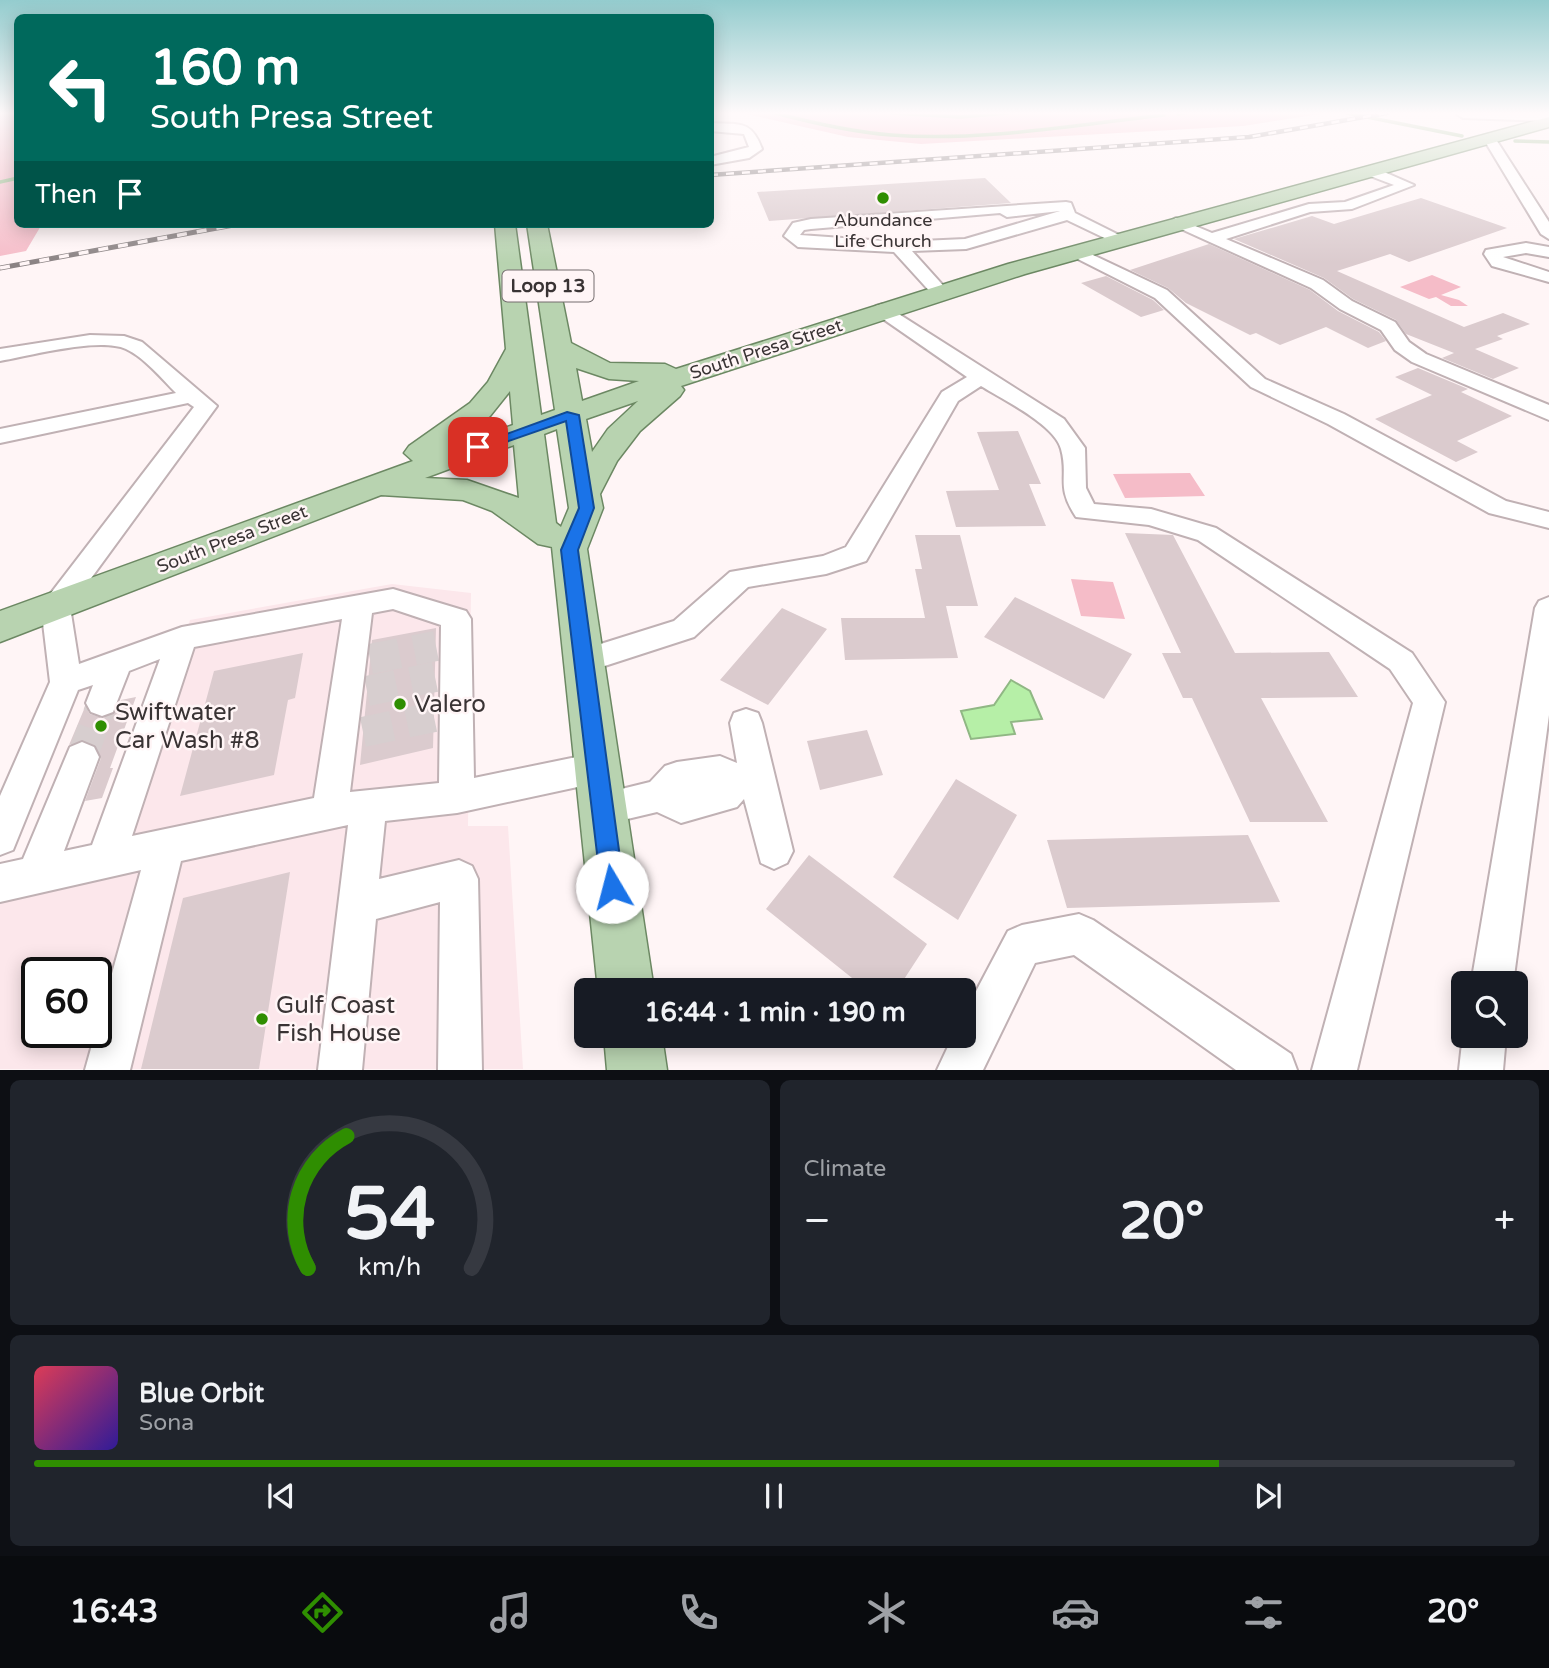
<!DOCTYPE html>
<meta charset="utf-8">
<style>
:root{--surface:#171b24;--page:#20242c;--text:#f1f3f6;--muted:#9ea1a6;--line:#363941;--accent:#2f8e01}
body{margin:0;font-family:"Varela Round",sans-serif;background:var(--page);color:var(--text);height:100vh;display:flex;flex-direction:column;font-size:26px;white-space:nowrap}
*{box-sizing:border-box;margin:0}
p{font-size:23px;color:var(--muted)}
.icon{flex:none;width:38px;height:38px;fill:none;stroke:currentColor;stroke-width:2;stroke-linecap:round;stroke-linejoin:round}
.map{position:relative;height:1070px;overflow:hidden}
.sheet{display:flex;flex-direction:column;gap:10px;padding:10px;background:#0d0f14;flex:1}
.sheet>*{flex:none}
.top-card{position:absolute;left:14px;top:14px;width:700px;height:214px;border-radius:10px;box-shadow:0 4px 18px #0003;background:#00695c;color:#fff;overflow:hidden}
.controls{position:absolute;left:1451px;top:971px;display:grid;gap:14px}
.controls a{display:grid;place-items:center;width:77px;height:77px;border-radius:10px;background:var(--surface);box-shadow:0 4px 18px #0003;font-size:35px}
.speed{position:absolute;left:21px;top:957px;display:flex;gap:14px;font-size:35px;font-weight:700;text-align:center}
.speed>*{display:grid;place-content:center;width:91px;height:91px;border-radius:50%;background:var(--surface);box-shadow:0 4px 18px #0003;line-height:1}
.speed .limit{border:4px solid #111;border-radius:10px;background:#fff;color:#111}
.pin{position:absolute;display:grid;place-items:center;width:60px;height:60px;color:#fff;margin:-30px;border-radius:14px;box-shadow:0 4px 10px #0006}
.me{position:absolute;width:77px;margin:-38px;rotate:352deg;stroke-linejoin:round;filter:drop-shadow(0 0 5px #0008)}
.turn{display:flex;align-items:center;gap:24px;height:147px;padding:0 21px;font-size:32px}
.turn .icon{width:91px;height:91px;stroke-width:2.5}
.turn b{display:block;font-size:49px;line-height:60px}
.then{display:flex;align-items:center;height:66px;padding:0 21px;background:#0003;gap:14px;font-size:26px}
.big{font-size:52px;font-weight:700;line-height:1.1}
.sheet .widget{flex:1;display:flex;flex-direction:column;justify-content:center;gap:10px;min-width:0;padding:0 24px;border-radius:10px;background:var(--page)}
.sheet .dial{align-items:center;gap:0}
.dial svg{height:182px;overflow:visible;fill:none;stroke:var(--line);stroke-width:7;stroke-linecap:round;text-anchor:middle}
.dial text{fill:var(--text);stroke:none}
.song{display:flex;align-items:center;gap:21px}
.cover{width:84px;height:84px;border-radius:10px;background:linear-gradient(135deg,hsl(350 70% 55%),hsl(250 70% 35%))}
.played{height:7px;border-radius:4px;background:linear-gradient(90deg,var(--accent) 80%,var(--line) 80%)}
.keys{display:flex;justify-content:space-around;direction:ltr}
.heat{display:flex;justify-content:space-between;align-items:center;font-size:38px;direction:ltr}
.sheet .tiles{flex:1;display:grid;gap:10px;grid-template-columns:1fr 1fr}
.widget:last-child{grid-column:span 2}
.trip{position:absolute;left:574px;top:978px;width:402px;height:70px;border-radius:10px;background:var(--surface);box-shadow:0 4px 18px #0003;font-weight:700;line-height:70px;text-align:center}
.dock{display:flex;height:112px;justify-content:space-around;align-items:center;background:#090b0e;color:var(--muted)}
.dock .icon{width:49px;height:49px}
.dock .selected{color:var(--accent)}
.dock b{font-size:32px;color:var(--text)}
.map>svg:first-child{display:block}
.built{fill:#fce7eb;fill-rule:evenodd}
.green{fill:#f5bcc8}
.water{fill:#b6efa7;stroke:#90b784;stroke-width:2}
.lines{fill:none;stroke-linecap:round;stroke-linejoin:round}
.stream{stroke:#90b784;stroke-width:3.5}
.building{fill:#dbcbce}
.minor-tunnel{stroke:#d7cecf;stroke-width:30;stroke-dasharray:30 15;stroke-linecap:butt}
.minor-casing{stroke:#c0b1b4;stroke-width:4}
.major-casing{stroke:#6c8863;stroke-width:3}
.minor{fill:#fff;fill-rule:evenodd}
.major{fill:#b8d3b0;fill-rule:evenodd}
.rail-far1-casing{stroke:#8b8384;stroke-width:4.5}
.rail-casing{stroke:#8b8384;stroke-width:5}
.rail-far1{stroke:#fff5f6;stroke-width:2.5;stroke-dasharray:8;stroke-linecap:butt}
.rail{stroke:#fff5f6;stroke-width:3.5;stroke-dasharray:10;stroke-linecap:butt}
.route{fill:#1a73e8;stroke:#114b97;stroke-width:2}
.poi-dot{fill:#2f8e01;stroke:#fff5f6;stroke-width:2.5}
.labels{text-anchor:middle;dominant-baseline:central;stroke-width:5;stroke-linejoin:round;paint-order:stroke}
.far-poi-label{font-size:18px;fill:#393334;stroke:#fff5f6}
.far-street-label{font-size:18px;fill:#393334;stroke:#fff5f6}
.shield{fill:#fff5f6;stroke:#746d6e;stroke-width:2}
.shield-label{font-size:19px;font-weight:bold;fill:#393334}
.near-poi-label{font-size:24px;fill:#393334;stroke:#fff5f6;text-anchor:start}
</style>
<div class="map">
<svg width="1549" height="1070" viewBox="0 0 1549 1070">
<rect width="100%" height="100%" fill="#fff5f6"/>
<path class="built" d="M 392,584 L 471,593 L 468,826 L 508,826 L 523,1069 L 0,1069 L 0,869 L 124,841 L 190,620 ZM 37,973 L 96,973 L 96,1032 L 37,1032 Z"/>
<path class="green" d="M 0,113 L 17,113 L 18,224 L 42,224 L 26,251 L 0,256 Z
M 742,113 L 1327,113 L 1243,126 L 921,144 L 848,137 Z
M 1432,275 L 1461,287 L 1441,295 L 1459,300 L 1468,306 L 1451,306 L 1436,297 L 1429,299 L 1400,287 Z
M 1190,473 L 1205,496 L 1125,498 L 1113,474 Z
M 1071,579 L 1113,582 L 1125,619 L 1081,616 Z"/>
<path class="water" d="M 1011,680 L 1030,691 L 1042,719 L 1011,722 L 1015,734 L 971,739 L 961,711 L 994,705 Z"/>
<g class="lines">
<path class="stream" d="M 775,113 C 813,123 852,132 891,135 C 982,142 1074,125 1164,115
M 892,113 L 960,117 L 1008,113
M 1347,113 L 1462,136
M 1178,114 L 1183,113
M 1515,141 L 1549,142
M 0,182 L 18,178"/>
</g>
<path class="building" d="M 985,178 L 1011,203 L 769,221 L 757,192 Z
M 1421,198 L 1507,228 L 1409,262 L 1390,254 L 1337,271 L 1464,327 L 1503,313 L 1530,324 L 1497,336 L 1503,339 L 1475,349 L 1519,368 L 1493,379 L 1442,358 L 1454,353 L 1406,334 L 1396,320 L 1353,299 L 1324,278 L 1234,239 L 1312,216 L 1334,224 Z
M 1209,244 L 1310,290 L 1338,311 L 1379,332 L 1386,341 L 1368,348 L 1326,327 L 1280,345 L 1256,333 L 1250,335 L 1186,303 L 1168,288 L 1130,270 Z
M 1106,276 L 1153,300 L 1164,310 L 1141,317 L 1081,283 Z
M 1418,368 L 1468,389 L 1461,392 L 1512,416 L 1457,441 L 1478,452 L 1456,462 L 1375,419 L 1432,395 L 1395,377 Z
M 1018,431 L 1041,484 L 1029,484 L 1046,526 L 956,527 L 946,491 L 999,490 L 977,432 Z
M 1125,533 L 1173,535 L 1235,653 L 1329,652 L 1358,697 L 1261,698 L 1328,822 L 1250,822 L 1192,698 L 1183,698 L 1162,653 L 1181,653 Z
M 915,535 L 960,535 L 978,606 L 946,606 L 958,658 L 845,660 L 841,618 L 925,618 L 915,569 L 922,569 Z
M 1015,597 L 1132,654 L 1104,699 L 984,637 Z
M 782,608 L 827,629 L 768,705 L 720,680 Z
M 436,628 L 433,748 L 360,765 L 372,640 Z
M 303,653 L 295,698 L 288,700 L 274,775 L 180,796 L 214,671 Z
M 136,697 L 110,768 L 113,768 L 102,798 L 85,801 L 101,758 L 96,746 L 83,740 L 69,745 L 85,707 L 90,714 L 103,718 L 115,713 L 121,700 Z
M 867,730 L 883,775 L 820,790 L 807,741 Z
M 956,779 L 1017,815 L 958,920 L 893,877 Z
M 1248,835 L 1280,902 L 1067,908 L 1047,840 Z
M 809,855 L 927,944 L 897,990 L 867,990 L 766,909 Z
M 290,872 L 259,1069 L 141,1069 L 183,898 Z"/>
<g class="lines">
<path class="minor-tunnel" d="M 370,659 L 436,646
M 367,691 L 435,677
M 363,732 L 434,717
M 82,757 L 102,703"/>
<g class="minor-casing">
<path id="minor" d="M 1549,113 L 1549,121 L 1463,118 L 1457,114 Z
M 710,123 C 739,125 751,119 762,149 L 749,158 L 710,165 L 710,157 L 749,147 L 744,134 L 710,131 Z
M 1489,134 L 1495,138 L 1549,222 L 1549,239 L 1541,234 L 1483,138 Z
M 1365,168 L 1375,168 L 1414,185 L 1352,209 L 1310,212 L 1226,239 L 1323,280 L 1352,301 L 1395,322 L 1409,342 L 1426,354 L 1549,405 L 1549,420 L 1412,362 L 1395,350 L 1381,330 L 1340,309 L 1311,288 L 1168,223 L 1176,218 L 1212,233 L 1309,204 L 1345,202 L 1394,185 L 1365,174 Z
M 1066,202 L 1071,203 L 1075,213 L 1127,239 L 1119,244 L 1113,242 L 1067,220 L 966,249 L 912,251 L 949,292 L 940,297 L 934,296 L 894,252 L 798,247 L 784,236 L 793,223 L 811,219 ZM 1060,211 L 965,239 L 899,242 L 800,235 L 804,230 L 811,229 L 1000,213 L 1007,217 Z
M 1526,243 L 1549,247 L 1549,257 L 1526,253 L 1503,257 L 1549,272 L 1549,282 L 1492,266 L 1484,254 L 1486,250 Z
M 1076,247 L 1167,290 L 1265,379 L 1344,414 L 1506,501 L 1549,512 L 1549,528 L 1489,513 L 1328,424 L 1251,387 L 1155,298 L 1070,255 L 1070,249 Z
M 883,304 L 1064,419 L 1085,448 L 1086,488 L 1094,504 L 1151,509 L 1216,528 L 1412,653 L 1445,702 L 1357,1070 L 1312,1070 L 1413,703 L 1390,669 L 1198,540 L 1149,525 L 1076,517 C 1055,485 1069,478 1061,449 C 1055,425 1002,399 981,386 L 958,401 L 866,561 L 826,574 L 748,587 L 694,637 L 583,673 L 572,669 L 568,661 L 572,653 L 674,621 L 730,572 L 823,556 L 846,547 L 942,392 L 967,377 L 876,314 L 874,310 L 876,306 Z
M 90,335 L 124,336 L 142,342 L 217,406 L 70,607 L 79,664 L 182,627 L 393,589 L 466,611 L 471,619 L 474,778 L 596,753 L 608,757 L 613,768 L 608,779 L 596,783 L 457,813 L 385,821 L 379,879 L 459,860 L 472,866 L 478,879 L 482,1070 L 438,1070 L 440,902 L 376,919 L 362,1070 L 318,1070 L 348,825 L 181,861 L 130,1070 L 85,1070 L 141,870 L 0,902 L 0,864 L 23,859 L 70,747 L 82,742 L 94,747 L 99,757 L 64,851 L 92,845 L 160,659 L 129,671 L 113,712 L 102,716 L 91,712 L 86,703 L 93,685 L 78,690 L 13,850 L 0,855 L 0,796 L 50,682 L 41,606 L 194,407 L 188,403 L 0,443 L 0,429 L 176,393 C 161,378 145,358 126,349 C 98,337 30,356 0,361 L 0,349 ZM 393,609 L 441,625 L 439,783 L 350,792 L 372,613 ZM 342,619 L 314,798 L 132,836 L 194,647 Z
M 1549,597 L 1549,715 L 1513,984 L 1471,984 L 1535,608 L 1539,601 Z
M 746,709 L 758,713 L 762,723 L 793,851 L 787,863 L 774,869 L 761,863 L 744,799 L 737,807 L 681,823 L 657,812 L 602,825 L 589,821 L 584,809 L 589,797 L 650,782 L 665,766 L 677,762 L 720,756 L 737,763 L 730,723 L 734,713 Z
M 1079,914 L 1093,920 L 1291,1054 L 1297,1070 L 1236,1070 L 1074,955 L 1035,963 L 983,1070 L 937,1070 L 953,1036 L 964,1036 L 964,1014 L 1008,931 L 1022,925 Z
M 1463,1034 L 1506,1036 L 1503,1070 L 1459,1070 Z"/>
</g>
<g class="major-casing">
<path id="major" d="M 1549,117 L 1549,127 L 1025,274 L 681,386 L 684,390 L 680,396 L 640,431 L 617,461 L 600,494 L 603,508 L 587,549 L 654,990 L 598,990 L 552,547 L 538,544 L 492,511 L 463,500 L 381,495 L 0,642 L 0,611 L 413,461 L 404,453 L 409,446 L 470,403 L 488,382 L 506,349 L 495,224 L 515,224 L 541,415 L 555,410 L 527,224 L 547,224 L 571,343 L 610,363 L 665,364 L 676,369 L 1008,264 ZM 576,368 L 609,379 L 639,381 L 582,401 ZM 510,391 L 513,425 L 451,447 L 490,416 ZM 638,401 L 608,429 L 592,452 L 586,419 ZM 557,429 L 569,508 L 561,527 L 556,523 L 544,434 ZM 514,445 L 519,498 L 467,480 L 425,478 Z
M 604,1036 L 662,1036 L 667,1070 L 607,1070 Z"/>
</g>
<use href="#minor" class="minor"/>
<use href="#major" class="major"/>
<g class="rail-far1-casing">
<path id="rail-far1" d="M 710,175 L 1249,137 L 1387,113"/>
</g>
<g class="rail-casing">
<path id="rail" d="M 0,268 L 239,224"/>
</g>
<use href="#rail-far1" class="rail-far1"/>
<use href="#rail" class="rail"/>
</g>
<linearGradient id="sky" x2="0" y2="1"><stop stop-color="#94ccce"/><stop offset="0.43" stop-color="#fffafb"/><stop offset="1" stop-color="#fffafb" stop-opacity="0"/></linearGradient>
<rect width="1549" height="263" fill="url(#sky)"/>
<path class="route" d="M 567,412 L 579,415 L 594,508 L 578,550 L 624,887 L 621,895 L 612,898 L 604,895 L 601,887 L 561,550 L 579,508 L 566,421 L 483,450 L 471,447 Z"/>
<g class="poi-dot">
<circle cx="883" cy="198" r="7"/>
<circle cx="400" cy="704" r="7"/>
<circle cx="101" cy="726" r="7"/>
<circle cx="262" cy="1019" r="7"/>
</g>
<g class="labels">
<g class="far-poi-label">
<text x="883" y="220">Abundance<tspan x="883" dy="21">Life Church</tspan></text>
</g>
<g class="far-street-label">
<text transform="translate(766 349) rotate(-18)">South Presa Street</text>
<text transform="translate(232 539) rotate(-21)">South Presa Street</text>
</g>
<rect class="shield" x="502.5" y="270.5" width="91" height="31" rx="5"/>
<g class="shield-label">
<text x="548" y="286">Loop 13</text>
</g>
<g class="near-poi-label">
<text x="414" y="704">Valero</text>
<text x="115" y="712">Swiftwater<tspan x="115" dy="28">Car Wash #8</tspan></text>
<text x="276" y="1005">Gulf Coast<tspan x="276" dy="28">Fish House</tspan></text>
</g>
</g>
</svg>
<div class="controls">
<a><svg class="icon" aria-label="search" viewBox="0 0 24 24"><circle cx="10" cy="10" r="6"/><path d="M15 15l6 6"/></svg></a>
</div>
<div class="speed"><div class="limit">60</div></div>
<div class="pin" style="left:478px;top:447px;background:#d93025"><svg class="icon" aria-label="arrive" viewBox="0 0 24 24"><path d="M6 21V4h12l-3 4 3 4H6"/></svg></div>
<svg class="me" style="left:612px;top:887px" viewBox="-20 -20 40 40"><circle r="19" fill="#fff"/><path d="M0-13L10 11 0 6-10 11z" fill="#1a73e8"/></svg>
<div class="trip">16:44 · 1 min · 190 m</div>
<div class="top-card">
<div class="turn"><svg class="icon" aria-label="left" viewBox="0 0 24 24"><path d="M17 20v-9H6M10 6l-5 5 5 5"/></svg><div><b>160 m</b>South Presa Street</div></div>
<div class="then">Then<svg class="icon" aria-label="arrive" viewBox="0 0 24 24"><path d="M6 21V4h12l-3 4 3 4H6"/></svg></div>
</div>
</div>
<section class="sheet">
<div class="tiles">
<div class="widget dial"><svg viewBox="0 0 100 80">
<path d="M14 69A42 42 0 1 1 86 69"/>
<path d="M14 69A42 42 0 0 1 31 11" stroke="#2f8e01"/>
<text x="50" y="56" font-size="32" font-weight="700">54</text>
<text x="50" y="72" font-size="11">km/h</text>
</svg></div>
<div class="widget"><p>Climate</p>
<div class="heat"><a>−</a><b class="big">20°</b><a>+</a></div>
</div>
<div class="widget">
<div class="song"><i class="cover"></i><div><b>Blue Orbit</b><p>Sona</p></div></div>
<div class="played"></div>
<div class="keys"><svg class="icon" aria-label="previous" viewBox="0 0 24 24"><path d="M18 5L8 12l10 7zM5 5v14"/></svg><svg class="icon" aria-label="pause" viewBox="0 0 24 24"><path d="M8 5v14M16 5v14"/></svg><svg class="icon" aria-label="next" viewBox="0 0 24 24"><path d="M6 5l10 7-10 7zM19 5v14"/></svg></div>
</div>
</div>
</section>
<nav class="dock">
<b>16:43</b>
<svg class="icon selected" aria-label="directions" viewBox="0 0 24 24"><path d="M12 3l9 9-9 9-9-9zM9 14v-3h6M13 9l2 2-2 2"/></svg>
<svg class="icon" aria-label="music" viewBox="0 0 24 24"><path d="M9 18V5l10-2v13"/><circle cx="6" cy="18" r="3"/><circle cx="16" cy="16" r="3"/></svg>
<svg class="icon" aria-label="phone" viewBox="0 0 24 24"><path d="M5 4h4l2 5-3 2q2 4 5 5l2-3 5 2v4C11 20 4 13 5 4z"/></svg>
<svg class="icon" aria-label="climate" viewBox="0 0 24 24"><path d="M12 3v18M4 7l16 10M4 17L20 7"/></svg>
<svg class="icon" aria-label="car" viewBox="0 0 24 24"><path d="M5 17H2v-5l4-1 3-4h7l3 4 3 1v5h-3M9 17h6M6 11h13"/><circle cx="7" cy="17" r="2"/><circle cx="17" cy="17" r="2"/></svg>
<svg class="icon" aria-label="filters" viewBox="0 0 24 24"><path d="M4 7h16M4 17h16"/><circle cx="9" cy="7" r="2"/><circle cx="15" cy="17" r="2"/></svg>
<b>20°</b>
</nav>
